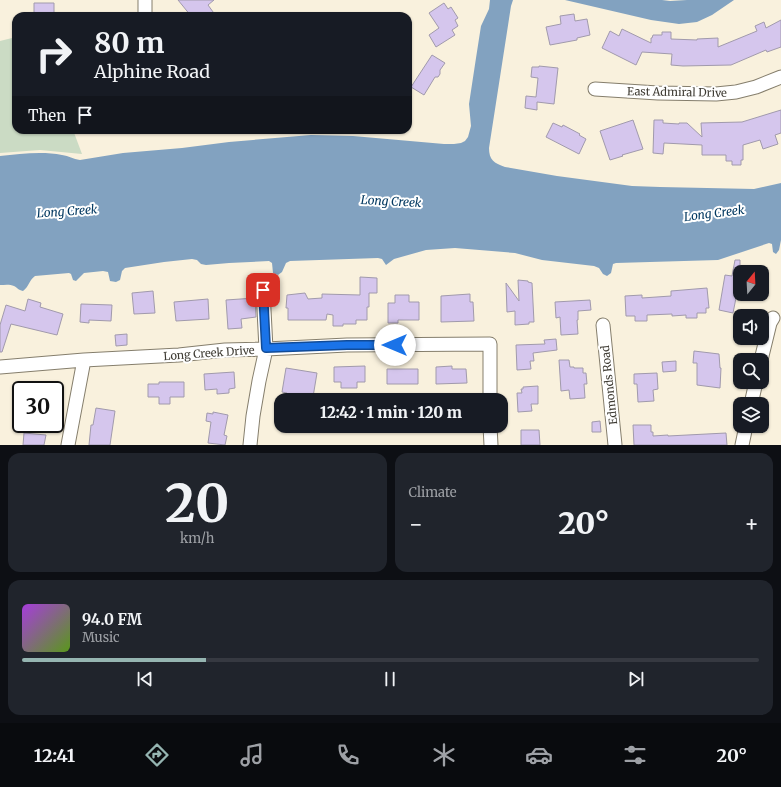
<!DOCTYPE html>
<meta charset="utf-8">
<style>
:root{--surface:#171b24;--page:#20242c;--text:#f1f3f6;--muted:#9ea1a6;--line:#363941;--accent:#95b5b1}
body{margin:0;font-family:Merriweather,serif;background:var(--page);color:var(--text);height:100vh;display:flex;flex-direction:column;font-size:15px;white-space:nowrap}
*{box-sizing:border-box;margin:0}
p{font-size:13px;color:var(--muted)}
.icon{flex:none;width:22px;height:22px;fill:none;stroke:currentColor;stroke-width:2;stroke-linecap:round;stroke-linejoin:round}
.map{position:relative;height:445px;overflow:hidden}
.sheet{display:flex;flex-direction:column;gap:8px;padding:8px;background:#0d0f14;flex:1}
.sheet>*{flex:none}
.banner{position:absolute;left:12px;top:12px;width:400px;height:122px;border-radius:12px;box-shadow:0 1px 3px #0004;background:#171b24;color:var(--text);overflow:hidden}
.needle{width:26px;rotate:18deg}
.tools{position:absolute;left:733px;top:265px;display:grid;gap:8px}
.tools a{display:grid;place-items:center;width:36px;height:36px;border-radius:8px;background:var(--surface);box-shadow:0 1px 3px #0004;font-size:20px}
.speed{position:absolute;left:12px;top:381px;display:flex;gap:8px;font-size:20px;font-weight:700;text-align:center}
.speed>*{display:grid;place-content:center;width:52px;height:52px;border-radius:50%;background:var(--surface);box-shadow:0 1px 3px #0004;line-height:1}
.speed .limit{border:2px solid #111;border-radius:6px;background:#fff;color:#111}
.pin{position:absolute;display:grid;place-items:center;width:34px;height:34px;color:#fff;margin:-17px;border-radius:8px;box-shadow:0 2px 6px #0006}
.me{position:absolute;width:44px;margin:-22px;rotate:270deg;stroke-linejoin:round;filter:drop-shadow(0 0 3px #0008)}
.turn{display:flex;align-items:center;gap:14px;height:84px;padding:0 16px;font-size:18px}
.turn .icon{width:52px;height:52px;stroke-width:2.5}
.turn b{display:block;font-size:28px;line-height:34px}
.then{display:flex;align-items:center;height:38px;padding:0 16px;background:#0003;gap:8px;font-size:15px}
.big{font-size:30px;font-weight:800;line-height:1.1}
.sheet .tile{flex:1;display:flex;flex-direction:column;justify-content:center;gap:6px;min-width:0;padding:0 14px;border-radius:12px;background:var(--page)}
.sheet .dial{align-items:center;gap:0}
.dial b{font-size:52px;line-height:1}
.song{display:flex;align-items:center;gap:12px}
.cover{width:48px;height:48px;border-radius:6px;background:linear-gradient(135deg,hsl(280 70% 55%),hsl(90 70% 35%))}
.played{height:4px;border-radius:2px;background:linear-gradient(90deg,var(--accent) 25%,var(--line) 25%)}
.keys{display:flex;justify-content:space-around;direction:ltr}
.heat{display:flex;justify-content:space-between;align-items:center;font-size:22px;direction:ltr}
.sheet .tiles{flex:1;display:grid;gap:8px;grid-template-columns:1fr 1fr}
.tile:last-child{grid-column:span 2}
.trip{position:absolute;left:274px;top:393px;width:234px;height:40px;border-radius:12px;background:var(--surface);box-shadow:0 1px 3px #0004;font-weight:800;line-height:40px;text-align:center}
.tab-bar{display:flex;height:64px;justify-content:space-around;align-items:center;background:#090b0e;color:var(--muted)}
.tab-bar .icon{width:28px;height:28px}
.tab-bar .on{color:var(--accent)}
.tab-bar b{font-size:18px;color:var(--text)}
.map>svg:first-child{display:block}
.green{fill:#cbdbc4}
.water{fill:#82a2c0}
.building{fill:#d5c6ed;stroke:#a19aac}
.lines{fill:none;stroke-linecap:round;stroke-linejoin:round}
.minor-casing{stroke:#857e6c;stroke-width:15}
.minor{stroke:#fff;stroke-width:13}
.route-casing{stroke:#114b97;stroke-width:10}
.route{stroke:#1a73e8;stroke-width:7}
.labels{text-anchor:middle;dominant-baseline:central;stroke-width:4;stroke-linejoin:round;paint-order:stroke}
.street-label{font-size:11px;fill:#3d3a32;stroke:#fff}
.water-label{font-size:12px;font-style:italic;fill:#023860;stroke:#fff}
</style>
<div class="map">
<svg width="781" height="445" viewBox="0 0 781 445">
<rect width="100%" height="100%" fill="#f9f1dd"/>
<path class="green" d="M 16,37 L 16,130 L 73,130 L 82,154 L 40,150 L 0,153 L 0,41 Z"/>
<path class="water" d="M 490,0 L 513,0 L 511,6 L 489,148 C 489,160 494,163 505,167 L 557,176 L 632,186 L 660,187 L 754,189 L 781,183 L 781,240 L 779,250 L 776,254 L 773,252 L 772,244 L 769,243 L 718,260 L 616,263 L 613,264 L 611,273 L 607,276 L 603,274 L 599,268 L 594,266 L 542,260 L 515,253 L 455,248 L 426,250 L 394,259 L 386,265 L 382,259 L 378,258 L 290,261 L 286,263 L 282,272 L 278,275 L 273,273 L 272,263 L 269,261 L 229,263 L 206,265 L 201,264 L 197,260 L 192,259 L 164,262 L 125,268 L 122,271 L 120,280 L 116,282 L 110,281 L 108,272 L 103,271 L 84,273 L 76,281 L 73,280 L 71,274 L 69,273 L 35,276 C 29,280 29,287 23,291 C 18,290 18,288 14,286 C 10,284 4,285 0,285 L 0,156 C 20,154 42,151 62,155 C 69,156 73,159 80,160 L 123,153 L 182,148 L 229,142 L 311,135 L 353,136 L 444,144 L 454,144 L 461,143 L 465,141 L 468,137 L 471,126 L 469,104 L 476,58 L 481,26 L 489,9 Z
M 565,0 L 662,0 L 670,1 L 687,0 L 734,0 L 712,15 L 697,22 L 679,24 L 651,20 Z"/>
<path class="building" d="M 178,0 L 214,0 L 208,5 L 216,16 L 191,16 Z
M 34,3 L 54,3 L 54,16 L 34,16 Z
M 444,3 L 448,9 L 451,7 L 458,18 L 455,20 L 458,26 L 452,30 L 455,35 L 436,47 L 429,35 L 439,28 L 429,13 Z
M 574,14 L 575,21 L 587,19 L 590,35 L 577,38 L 577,40 L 550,45 L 546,27 L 561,24 L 560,16 Z
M 781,20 L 781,47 L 767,52 L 766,50 L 731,65 L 683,66 L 671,65 L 672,54 L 642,52 L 636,65 L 602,48 L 610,31 L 619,36 L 622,29 L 651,43 L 651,38 L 652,38 L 653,35 L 662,35 L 662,32 L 671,32 L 671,39 L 697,40 L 697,39 L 718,38 L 718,47 L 757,31 L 755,26 L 764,22 L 766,28 Z
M 432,55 L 445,63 L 440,70 L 440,74 L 438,77 L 435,77 L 424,95 L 411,87 Z
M 539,66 L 558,68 L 554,104 L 537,102 L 537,110 L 525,108 L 526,96 L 536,97 L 538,78 L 531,77 L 532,67 L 539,67 Z
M 781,110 L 781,133 L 775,135 L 778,144 L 763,149 L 760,140 L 743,145 L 743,160 L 741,160 L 741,165 L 732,165 L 732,161 L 726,161 L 726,155 L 702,155 L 702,145 L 664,143 L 663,154 L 653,153 L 654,120 L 663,120 L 663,123 L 679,124 L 679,123 L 687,123 L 702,137 L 701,123 L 742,122 Z
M 633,120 L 643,149 L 622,155 L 623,156 L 610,160 L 600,131 Z
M 553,123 L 562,127 L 563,125 L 580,134 L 579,135 L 586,139 L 579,154 L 546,137 Z
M 735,260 L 740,260 L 740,294 L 737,293 L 733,313 L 719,310 L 725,275 L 732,276 Z
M 360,277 L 377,278 L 377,293 L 369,293 L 369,307 L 367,307 L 367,320 L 356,320 L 356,324 L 343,324 L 343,326 L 333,326 L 333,315 L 327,314 L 326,320 L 288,320 L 288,308 L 286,308 L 287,295 L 305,293 L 308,299 L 322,298 L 322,294 L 360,295 Z
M 518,280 L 528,281 L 528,282 L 532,283 L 534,322 L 529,322 L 529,324 L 515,325 L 515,311 L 507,312 L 506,283 L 519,301 Z
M 707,288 L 709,308 L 706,308 L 706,313 L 697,313 L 697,318 L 686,318 L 686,315 L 672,316 L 672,314 L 647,315 L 647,321 L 635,321 L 635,316 L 626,316 L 625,296 L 642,295 L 642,298 L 671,296 L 671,291 Z
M 153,291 L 155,313 L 134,314 L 132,293 Z
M 470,294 L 470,302 L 473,302 L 474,321 L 441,322 L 441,296 Z
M 395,295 L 409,295 L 409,302 L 419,302 L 419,320 L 398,320 L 398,323 L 388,323 L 388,303 L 395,303 Z
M 255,298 L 256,317 L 241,319 L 242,328 L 228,329 L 226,300 Z
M 28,299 L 41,303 L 40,307 L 63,314 L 57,335 L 11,324 L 2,352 L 0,352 L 0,325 L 6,305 L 25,311 Z
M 208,299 L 209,319 L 176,321 L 174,302 Z
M 590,300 L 591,310 L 578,311 L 578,320 L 577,320 L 578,334 L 561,335 L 560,317 L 556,318 L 555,302 Z
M 81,304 L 112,305 L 111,321 L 89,320 L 89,323 L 80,322 Z
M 127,334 L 127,345 L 116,346 L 115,335 Z
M 556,339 L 557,350 L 533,353 L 534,361 L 530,361 L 531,369 L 517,370 L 516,345 L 545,344 L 544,340 Z
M 694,351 L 719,354 L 720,368 L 721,368 L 720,388 L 697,385 L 697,363 L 693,363 Z
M 559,360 L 569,360 L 570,367 L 574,367 L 574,368 L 583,368 L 583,373 L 586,373 L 587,384 L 584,384 L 585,398 L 570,399 L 569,390 L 561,391 Z
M 676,361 L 676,371 L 663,372 L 662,362 Z
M 365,366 L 365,382 L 357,382 L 357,388 L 341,388 L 341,382 L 334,382 L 334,367 Z
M 452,366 L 452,369 L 466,369 L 467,383 L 436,384 L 436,367 Z
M 286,368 L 317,373 L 313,397 L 312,397 L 311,400 L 297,400 L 286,398 L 287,393 L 282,392 Z
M 387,369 L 418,369 L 418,384 L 387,384 Z
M 234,372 L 235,388 L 229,389 L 229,393 L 217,394 L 217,389 L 205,390 L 204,374 Z
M 657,373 L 658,389 L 653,390 L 654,401 L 638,402 L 637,384 L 634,384 L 634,374 Z
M 159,382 L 184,382 L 184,397 L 170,397 L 170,404 L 159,404 L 159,397 L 148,397 L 148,384 L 159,384 Z
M 538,386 L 538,404 L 531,404 L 532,411 L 518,412 L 517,393 L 522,393 L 521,389 L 523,389 L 523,387 Z
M 96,408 L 115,411 L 110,445 L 89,445 L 91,425 L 93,425 Z
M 213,412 L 228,415 L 224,435 L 227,436 L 225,445 L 208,443 L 211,422 L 206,421 L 207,413 L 213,414 Z
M 600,421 L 601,432 L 592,432 L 592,422 Z
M 633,425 L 651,425 L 651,432 L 653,432 L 653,436 L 668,435 L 668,436 L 726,433 L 727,445 L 634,445 Z
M 521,430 L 539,430 L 540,445 L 521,445 Z
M 24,433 L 46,435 L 44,445 L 23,445 Z"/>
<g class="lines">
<g class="minor-casing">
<path id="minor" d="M 145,0 L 145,16
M 595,89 L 658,93 L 716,94 L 736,92 L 756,87 L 781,77
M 603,325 L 615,445
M 761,360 L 770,323 L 773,318
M 0,367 L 84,360 L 179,355 L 225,350 L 266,349 L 347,345 L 490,344 L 490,400
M 751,404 L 756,382
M 490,426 L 491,445
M 68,445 L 84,360
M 250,445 L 253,416 L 259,381 L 266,349 L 263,290
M 742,445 L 746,426"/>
</g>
<use href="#minor" class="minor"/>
</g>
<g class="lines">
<g class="route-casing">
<path id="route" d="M 263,290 L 266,348 L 347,345 L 395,345"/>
</g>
<use href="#route" class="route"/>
</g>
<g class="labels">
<g class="street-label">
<text transform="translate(677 92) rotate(1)">East Admiral Drive</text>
<text transform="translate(209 353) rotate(-4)">Long Creek Drive</text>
<text transform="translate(609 385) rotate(-96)">Edmonds Road</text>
</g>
<g class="water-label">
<text transform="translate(391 201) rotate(3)">Long Creek</text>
<text transform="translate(67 211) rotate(-4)">Long Creek</text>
<text transform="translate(714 213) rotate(-7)">Long Creek</text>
</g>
</g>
</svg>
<div class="tools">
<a><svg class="needle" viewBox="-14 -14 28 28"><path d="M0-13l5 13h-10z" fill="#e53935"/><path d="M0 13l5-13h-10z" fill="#9ea1a6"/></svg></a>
<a><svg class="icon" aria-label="sound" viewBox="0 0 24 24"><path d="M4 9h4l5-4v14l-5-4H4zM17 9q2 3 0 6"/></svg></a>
<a><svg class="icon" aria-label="search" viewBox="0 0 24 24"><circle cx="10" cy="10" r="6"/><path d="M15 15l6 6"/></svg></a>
<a><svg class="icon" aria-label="layers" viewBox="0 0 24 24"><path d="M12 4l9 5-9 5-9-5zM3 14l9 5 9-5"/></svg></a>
</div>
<div class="speed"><div class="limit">30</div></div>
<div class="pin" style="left:263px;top:290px;background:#d93025"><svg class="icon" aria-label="arrive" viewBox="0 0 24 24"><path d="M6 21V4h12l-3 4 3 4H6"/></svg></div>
<svg class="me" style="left:395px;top:345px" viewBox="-20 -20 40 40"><circle r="19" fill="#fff"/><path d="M0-13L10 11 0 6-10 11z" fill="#1a73e8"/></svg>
<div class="trip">12:42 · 1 min · 120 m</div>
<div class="banner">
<div class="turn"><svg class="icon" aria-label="right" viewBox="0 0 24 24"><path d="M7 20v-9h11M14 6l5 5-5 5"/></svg><div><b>80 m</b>Alphine Road</div></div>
<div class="then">Then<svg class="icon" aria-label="arrive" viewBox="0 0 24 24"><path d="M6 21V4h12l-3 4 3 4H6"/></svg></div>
</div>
</div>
<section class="sheet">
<div class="tiles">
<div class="tile dial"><b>20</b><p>km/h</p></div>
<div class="tile"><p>Climate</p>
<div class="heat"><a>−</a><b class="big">20°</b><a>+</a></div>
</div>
<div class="tile">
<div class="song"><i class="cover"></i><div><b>94.0 FM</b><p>Music</p></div></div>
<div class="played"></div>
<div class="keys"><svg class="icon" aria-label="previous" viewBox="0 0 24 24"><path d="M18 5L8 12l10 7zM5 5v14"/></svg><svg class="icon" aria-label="pause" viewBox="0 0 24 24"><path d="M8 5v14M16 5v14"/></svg><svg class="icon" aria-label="next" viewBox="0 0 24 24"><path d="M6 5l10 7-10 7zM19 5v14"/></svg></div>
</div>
</div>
</section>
<nav class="tab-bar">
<b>12:41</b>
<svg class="icon on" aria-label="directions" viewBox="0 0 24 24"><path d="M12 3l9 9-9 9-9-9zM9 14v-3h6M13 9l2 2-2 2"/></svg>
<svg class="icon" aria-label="music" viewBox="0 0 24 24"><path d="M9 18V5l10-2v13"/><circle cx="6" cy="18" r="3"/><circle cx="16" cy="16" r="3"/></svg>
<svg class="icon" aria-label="phone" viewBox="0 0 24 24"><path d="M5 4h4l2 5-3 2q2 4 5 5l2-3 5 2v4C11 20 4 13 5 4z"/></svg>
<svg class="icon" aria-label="climate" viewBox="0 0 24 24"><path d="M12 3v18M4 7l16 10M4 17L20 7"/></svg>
<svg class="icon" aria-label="car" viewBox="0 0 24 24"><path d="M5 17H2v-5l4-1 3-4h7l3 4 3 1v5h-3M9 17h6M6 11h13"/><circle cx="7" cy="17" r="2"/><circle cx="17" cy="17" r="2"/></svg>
<svg class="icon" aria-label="filters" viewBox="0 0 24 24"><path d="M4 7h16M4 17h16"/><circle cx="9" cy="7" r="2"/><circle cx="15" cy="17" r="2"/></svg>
<b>20°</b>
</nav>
